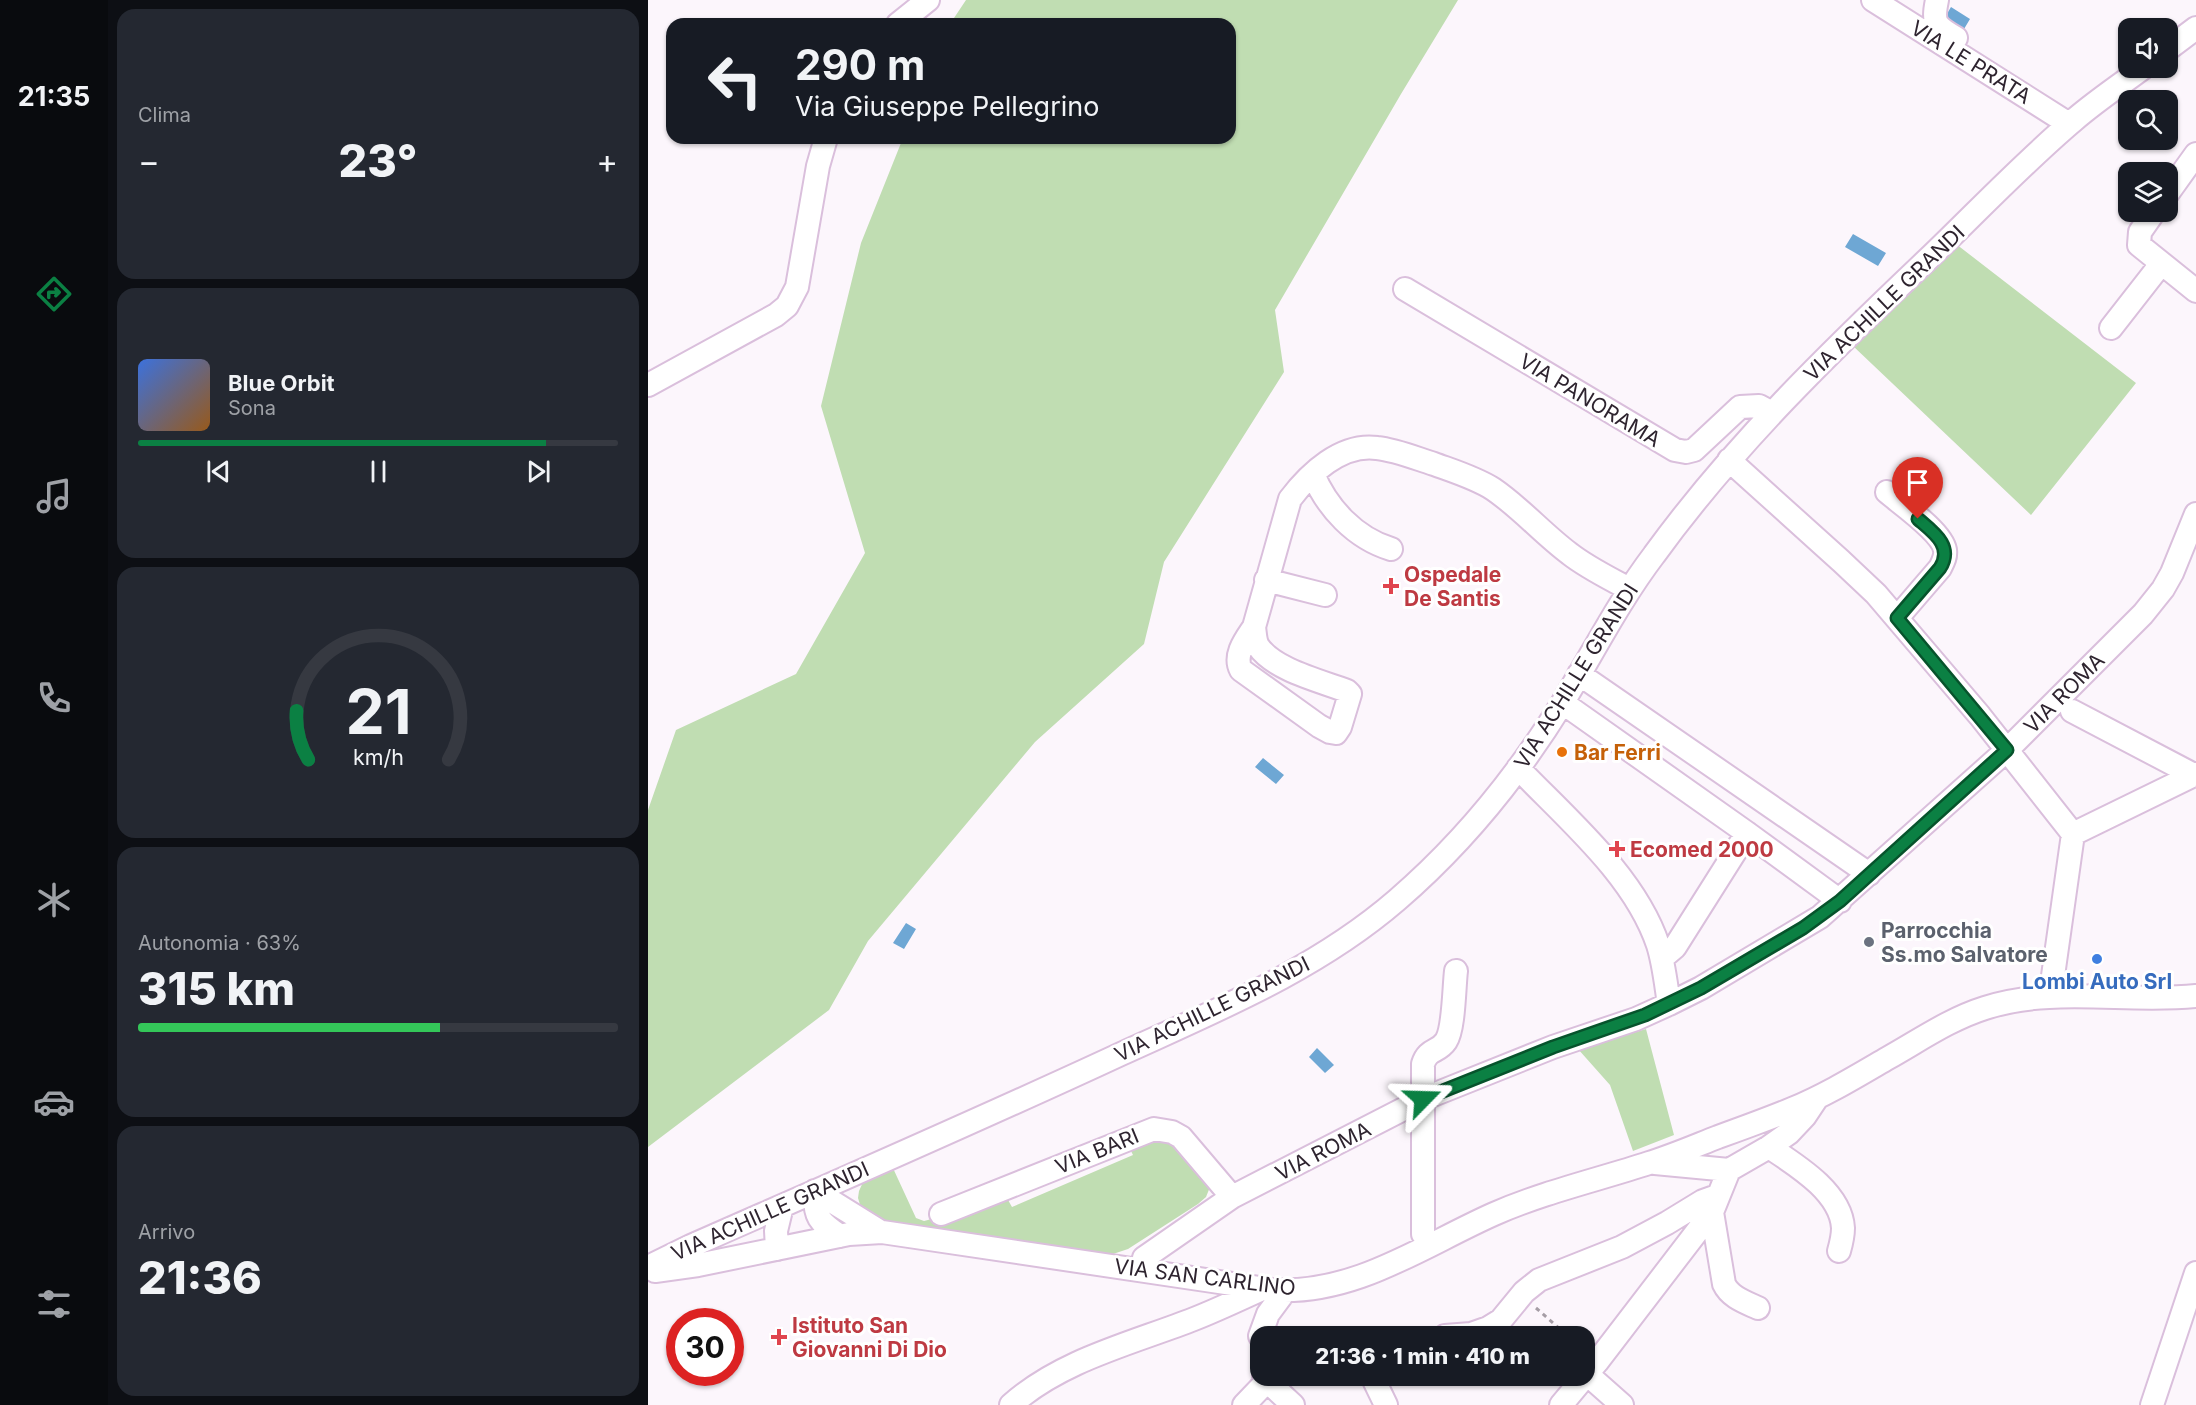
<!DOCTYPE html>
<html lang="it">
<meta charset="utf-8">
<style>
:root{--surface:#171b24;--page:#242831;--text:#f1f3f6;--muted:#9ea1a6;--line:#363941;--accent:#0b8043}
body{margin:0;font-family:Inter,sans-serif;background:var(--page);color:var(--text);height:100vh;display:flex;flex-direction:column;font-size:22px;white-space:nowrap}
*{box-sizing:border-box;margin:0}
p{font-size:20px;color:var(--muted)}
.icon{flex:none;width:33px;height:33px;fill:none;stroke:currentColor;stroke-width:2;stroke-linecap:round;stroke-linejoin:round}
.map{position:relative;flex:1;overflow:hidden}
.drawer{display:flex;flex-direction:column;gap:9px;padding:9px;background:#0d0f14;width:540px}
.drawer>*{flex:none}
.guide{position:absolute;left:18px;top:18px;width:570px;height:126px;border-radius:18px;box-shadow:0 2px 4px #0004;background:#171b24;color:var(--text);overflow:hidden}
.tools{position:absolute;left:1470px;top:18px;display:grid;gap:12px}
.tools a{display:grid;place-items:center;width:60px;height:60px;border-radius:12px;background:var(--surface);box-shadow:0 2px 4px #0004;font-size:30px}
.speed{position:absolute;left:18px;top:1308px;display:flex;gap:12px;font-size:30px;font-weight:700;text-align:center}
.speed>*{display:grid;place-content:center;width:78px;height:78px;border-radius:50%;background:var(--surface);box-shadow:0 2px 4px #0004;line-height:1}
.speed .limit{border:9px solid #d22;background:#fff;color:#111}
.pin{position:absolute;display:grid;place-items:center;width:51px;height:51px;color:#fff;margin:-62px -26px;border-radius:50% 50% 50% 0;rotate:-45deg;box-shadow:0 0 6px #0007}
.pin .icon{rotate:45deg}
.me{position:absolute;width:66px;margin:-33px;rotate:68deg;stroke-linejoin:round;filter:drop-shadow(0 0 4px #0008)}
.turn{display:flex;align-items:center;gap:21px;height:126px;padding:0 30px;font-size:27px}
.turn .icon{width:78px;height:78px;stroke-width:2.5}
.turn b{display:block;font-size:42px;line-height:51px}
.big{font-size:45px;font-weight:800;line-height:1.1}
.drawer .card{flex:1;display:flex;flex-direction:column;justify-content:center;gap:9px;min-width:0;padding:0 21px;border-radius:18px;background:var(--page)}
.drawer .dial{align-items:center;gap:0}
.dial svg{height:156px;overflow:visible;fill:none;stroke:var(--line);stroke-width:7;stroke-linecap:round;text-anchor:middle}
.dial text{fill:var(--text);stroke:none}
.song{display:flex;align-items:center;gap:18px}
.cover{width:72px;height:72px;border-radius:9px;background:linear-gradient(135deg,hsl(220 70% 55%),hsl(30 70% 35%))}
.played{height:6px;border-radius:3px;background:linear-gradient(90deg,var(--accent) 85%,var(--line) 85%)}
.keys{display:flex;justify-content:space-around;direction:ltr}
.heat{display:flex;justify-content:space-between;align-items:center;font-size:33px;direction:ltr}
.charge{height:9px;border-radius:4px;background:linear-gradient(90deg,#34c759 63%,var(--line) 0)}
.trip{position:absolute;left:602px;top:1326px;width:345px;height:60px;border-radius:18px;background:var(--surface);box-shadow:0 2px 4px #0004;font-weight:800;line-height:60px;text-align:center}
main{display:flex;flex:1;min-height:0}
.dock{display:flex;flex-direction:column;width:108px;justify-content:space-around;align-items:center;background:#090b0e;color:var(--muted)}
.dock .icon{width:42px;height:42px}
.dock .selected{color:var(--accent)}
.dock b{font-size:27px;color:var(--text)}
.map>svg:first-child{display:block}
.green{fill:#c0ddb2}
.water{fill:#6ea7d4}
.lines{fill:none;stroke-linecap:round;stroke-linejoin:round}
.minor-casing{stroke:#dabfdc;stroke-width:26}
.path{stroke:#a59da5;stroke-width:3;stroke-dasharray:4.5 4.5;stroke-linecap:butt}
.minor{stroke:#fff;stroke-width:22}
.route-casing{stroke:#07532c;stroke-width:15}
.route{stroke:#0b8043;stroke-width:10}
.health-dot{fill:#e0444e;stroke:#fff;stroke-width:2}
.food-dot{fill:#e8710a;stroke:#fff;stroke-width:2}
.worship-dot{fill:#6b7280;stroke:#fff;stroke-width:2}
.shop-dot{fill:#3f7fe0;stroke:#fff;stroke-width:2}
.labels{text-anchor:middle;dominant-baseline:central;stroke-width:6;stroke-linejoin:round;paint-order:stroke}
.street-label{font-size:21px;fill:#2e242f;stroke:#fff}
.health-label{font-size:21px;font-weight:bold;fill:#be3a42;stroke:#fff;text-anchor:start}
.food-label{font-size:21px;font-weight:bold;fill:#c56008;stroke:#fff;text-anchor:start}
.worship-label{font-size:21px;font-weight:bold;fill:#5b616d;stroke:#fff;text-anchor:start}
.shop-label{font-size:21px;font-weight:bold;fill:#366cbe;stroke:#fff}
</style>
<main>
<nav class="dock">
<b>21:35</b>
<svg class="icon selected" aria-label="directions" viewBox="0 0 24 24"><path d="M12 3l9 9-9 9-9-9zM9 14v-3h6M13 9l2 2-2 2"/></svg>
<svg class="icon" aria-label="music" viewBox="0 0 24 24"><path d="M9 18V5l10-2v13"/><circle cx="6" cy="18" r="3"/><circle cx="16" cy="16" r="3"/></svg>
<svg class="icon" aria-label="phone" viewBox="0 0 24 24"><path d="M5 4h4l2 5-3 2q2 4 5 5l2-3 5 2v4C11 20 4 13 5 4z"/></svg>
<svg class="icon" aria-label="climate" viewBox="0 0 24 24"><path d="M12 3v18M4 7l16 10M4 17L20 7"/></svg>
<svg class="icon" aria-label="car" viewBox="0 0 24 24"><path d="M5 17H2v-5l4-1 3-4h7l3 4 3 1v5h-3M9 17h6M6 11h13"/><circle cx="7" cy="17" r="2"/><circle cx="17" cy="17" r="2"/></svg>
<svg class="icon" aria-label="filters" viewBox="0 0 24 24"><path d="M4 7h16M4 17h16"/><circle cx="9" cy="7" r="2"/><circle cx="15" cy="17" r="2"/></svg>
</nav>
<section class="drawer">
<div class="card"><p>Clima</p>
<div class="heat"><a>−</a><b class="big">23°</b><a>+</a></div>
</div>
<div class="card">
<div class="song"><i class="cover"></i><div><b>Blue Orbit</b><p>Sona</p></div></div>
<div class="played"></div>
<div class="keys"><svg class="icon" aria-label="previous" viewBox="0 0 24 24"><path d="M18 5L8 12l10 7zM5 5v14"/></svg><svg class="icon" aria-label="pause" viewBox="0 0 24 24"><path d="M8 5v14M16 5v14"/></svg><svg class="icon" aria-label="next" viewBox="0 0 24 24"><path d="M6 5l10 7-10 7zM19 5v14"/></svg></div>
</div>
<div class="card dial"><svg viewBox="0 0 100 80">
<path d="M14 69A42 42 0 1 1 86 69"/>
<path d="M14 69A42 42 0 0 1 8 44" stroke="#0b8043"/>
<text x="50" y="56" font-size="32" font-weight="700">21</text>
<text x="50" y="72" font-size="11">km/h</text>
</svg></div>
<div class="card"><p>Autonomia · 63%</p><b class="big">315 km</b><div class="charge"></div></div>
<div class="card"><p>Arrivo</p><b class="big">21:36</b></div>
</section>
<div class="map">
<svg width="1548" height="1405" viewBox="0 0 1548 1405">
<rect width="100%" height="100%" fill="#fcf6fc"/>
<path class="green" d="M 318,0 L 810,0 L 753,94 L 627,310 L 636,372 L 516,562 L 496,644 L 387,742 L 220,941 L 181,1010 L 0,1147 L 0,810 L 28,730 L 148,674 L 217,553 L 173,406 L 213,243 L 255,138 L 582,138 L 582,24 L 302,24 Z
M 1308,244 L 1488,383 L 1383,515 L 1205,346 Z
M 998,1029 L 1026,1135 L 985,1151 L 962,1085 L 930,1049 Z
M 501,1136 L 525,1142 L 562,1187 L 558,1197 L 550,1204 L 480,1249 L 465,1254 L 456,1255 L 230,1219 L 213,1208 L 210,1198 L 211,1191 L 216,1180 L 244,1166 L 268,1218 L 276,1221 L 299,1215 L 322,1214 L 360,1200 L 364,1207 L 485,1155 L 481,1147 Z"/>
<path class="water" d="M 1303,7 L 1322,19 L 1316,29 L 1297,17 Z
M 1205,234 L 1238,253 L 1230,266 L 1197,247 Z
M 615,758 L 636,775 L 628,784 L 607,767 Z
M 258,923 L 268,929 L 256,949 L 245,943 Z
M 669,1048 L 686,1065 L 677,1073 L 661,1057 Z"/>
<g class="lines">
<g class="minor-casing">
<path id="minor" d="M 1225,0 L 1421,124
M 1289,0 C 1284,24 1288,26 1308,38
M 250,24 L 280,0
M 1520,49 L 1548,28
M 1520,193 L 1548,154
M 1506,212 L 1492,232 L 1491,245 L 1548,291
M 757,289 L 1027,450 L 1038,452 L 1046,450 L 1092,407 L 1111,406 L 1124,413
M 1463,328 L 1513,264
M 0,385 L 128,315 L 139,306 L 149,287 L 170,166 L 178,138
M 1081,460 L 1193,561 L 1228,594 L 1332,716 L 1425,834 L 1402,997
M 665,474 C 679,508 707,538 743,549
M 1239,492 C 1253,504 1294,532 1297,550 C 1298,557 1295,562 1292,568 L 1249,618
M 618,580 L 677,595
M 606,627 C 598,639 585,655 593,670 L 671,726 L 682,732 L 688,733 L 692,727 L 702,694 L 699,691 C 673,681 626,670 610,646 C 607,641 607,633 606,627 L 642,499 C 661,474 693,443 729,448 C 748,450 767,458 786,464 C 805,471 828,478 845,489 C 873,508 895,534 922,554 C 940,568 961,578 981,589
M 931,674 L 1221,874
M 915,703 L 1099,833 L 1192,901
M 1424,711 L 1546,775
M 870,768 C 920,820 987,876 1010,945 C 1016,964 1018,985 1021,1004
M 1425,834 L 1548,774
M 1014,958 L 1027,947 L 1099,833
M 1121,1147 C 1148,1165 1193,1192 1195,1228 C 1195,1236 1193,1244 1191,1251
M 1007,1163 L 1081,1170
M 167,1191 L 233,1232
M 167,1191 C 166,1217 171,1222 192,1236
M 1064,1212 L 1076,1284 C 1082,1297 1097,1302 1110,1308
M 293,1214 L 506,1129 L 524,1132 L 533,1137 L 584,1197
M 775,1234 L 775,1064 C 780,1048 790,1053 798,1041 C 806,1029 806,987 808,971
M 129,1249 L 128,1231 L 134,1206
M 496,1258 L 584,1197 L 775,1099 L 905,1047 L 988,1019 L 1021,1004 L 1053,988 L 1172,917 L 1359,750 L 1495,614 L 1515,589 L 1524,573 L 1548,514
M 0,1267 L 43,1246 C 186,1183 331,1120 473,1054 C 569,1010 668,970 749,900 C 814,844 870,775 915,702 C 945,653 971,601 1006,555 C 1085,446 1182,352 1280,259 C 1328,213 1375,163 1426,120 C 1448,101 1472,85 1495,68
M 7,1271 L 50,1265 L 201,1234 L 234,1232 L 625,1290 C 707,1295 774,1246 846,1214 C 896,1192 949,1180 1001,1163 C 1024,1156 1047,1146 1070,1137 C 1095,1128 1120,1119 1144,1109 C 1178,1095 1209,1076 1240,1058 C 1272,1040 1302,1019 1337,1008 C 1404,986 1478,1003 1548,996
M 612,1336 L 620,1314 L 637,1291
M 797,1336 L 823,1334 L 840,1328 L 853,1320 L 876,1292 L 891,1280 L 974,1247 L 1019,1223 L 1055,1201 L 1069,1196
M 939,1374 L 974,1405
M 616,1376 L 619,1381 L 645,1405
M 724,1376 L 738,1405
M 363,1405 C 413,1360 485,1343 546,1319 C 569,1310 592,1299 614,1289
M 596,1405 L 619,1381
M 913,1405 L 949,1362 L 1064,1212 L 1081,1170 L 1121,1147 L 1141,1133 L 1157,1116 L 1169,1098
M 1504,1405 L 1548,1273"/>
</g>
<path class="path" d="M 888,1308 L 920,1336"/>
<use href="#minor" class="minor"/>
</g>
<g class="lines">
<g class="route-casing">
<path id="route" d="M 775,1099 L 905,1047 L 997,1015 L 1053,988 L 1155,928 L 1192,901 L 1359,750 L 1249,618 L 1292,568 C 1306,546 1285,532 1270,519"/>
</g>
<use href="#route" class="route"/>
</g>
<g class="health-dot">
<path d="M740 577h6v6h6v6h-6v6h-6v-6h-6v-6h6z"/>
<path d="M966 840h6v6h6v6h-6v6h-6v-6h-6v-6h6z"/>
<path d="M128 1328h6v6h6v6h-6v6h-6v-6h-6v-6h6z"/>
</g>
<circle class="food-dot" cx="914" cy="752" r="6"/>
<circle class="worship-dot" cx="1221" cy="942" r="6"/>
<circle class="shop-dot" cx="1449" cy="959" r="6"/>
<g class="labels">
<g class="street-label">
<text transform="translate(1323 62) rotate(32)">VIA LE PRATA</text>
<text transform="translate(1236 303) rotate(-44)">VIA ACHILLE GRANDI</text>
<text transform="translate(942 400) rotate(31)">VIA PANORAMA</text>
<text transform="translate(928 676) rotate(-58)">VIA ACHILLE GRANDI</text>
<text transform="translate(1416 693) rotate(-45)">VIA ROMA</text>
<text transform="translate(564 1009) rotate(-26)">VIA ACHILLE GRANDI</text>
<text transform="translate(449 1151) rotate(-22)">VIA BARI</text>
<text transform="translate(675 1151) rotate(-27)">VIA ROMA</text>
<text transform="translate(122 1211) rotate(-24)">VIA ACHILLE GRANDI</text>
<text transform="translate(557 1277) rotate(7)">VIA SAN CARLINO</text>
</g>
<g class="health-label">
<text x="756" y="574">Ospedale<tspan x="756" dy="24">De Santis</tspan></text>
<text x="982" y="849">Ecomed 2000</text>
<text x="144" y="1325">Istituto San<tspan x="144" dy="24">Giovanni Di Dio</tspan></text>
</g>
<g class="food-label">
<text x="926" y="752">Bar Ferri</text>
</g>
<g class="worship-label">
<text x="1233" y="930">Parrocchia<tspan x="1233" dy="24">Ss.mo Salvatore</tspan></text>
</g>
<g class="shop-label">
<text x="1449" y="981">Lombi Auto Srl</text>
</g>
</g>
</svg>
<div class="tools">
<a><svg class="icon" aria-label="sound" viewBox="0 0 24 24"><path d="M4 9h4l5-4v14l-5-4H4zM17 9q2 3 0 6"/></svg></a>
<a><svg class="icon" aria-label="search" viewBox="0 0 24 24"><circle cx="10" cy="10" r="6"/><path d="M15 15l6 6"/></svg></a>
<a><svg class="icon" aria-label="layers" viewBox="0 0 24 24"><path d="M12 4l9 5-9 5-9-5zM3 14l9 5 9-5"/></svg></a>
</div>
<div class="speed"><div class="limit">30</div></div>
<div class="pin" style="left:1270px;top:519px;background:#d93025"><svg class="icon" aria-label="arrive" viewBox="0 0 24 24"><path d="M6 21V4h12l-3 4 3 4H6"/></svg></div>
<svg class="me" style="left:775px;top:1099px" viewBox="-20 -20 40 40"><path d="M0-17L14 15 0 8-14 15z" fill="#0b8043" stroke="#fff" stroke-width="4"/></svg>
<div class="trip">21:36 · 1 min · 410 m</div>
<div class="guide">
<div class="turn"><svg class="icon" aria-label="left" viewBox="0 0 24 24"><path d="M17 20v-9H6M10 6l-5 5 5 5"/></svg><div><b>290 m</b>Via Giuseppe Pellegrino</div></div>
</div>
</div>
</main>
